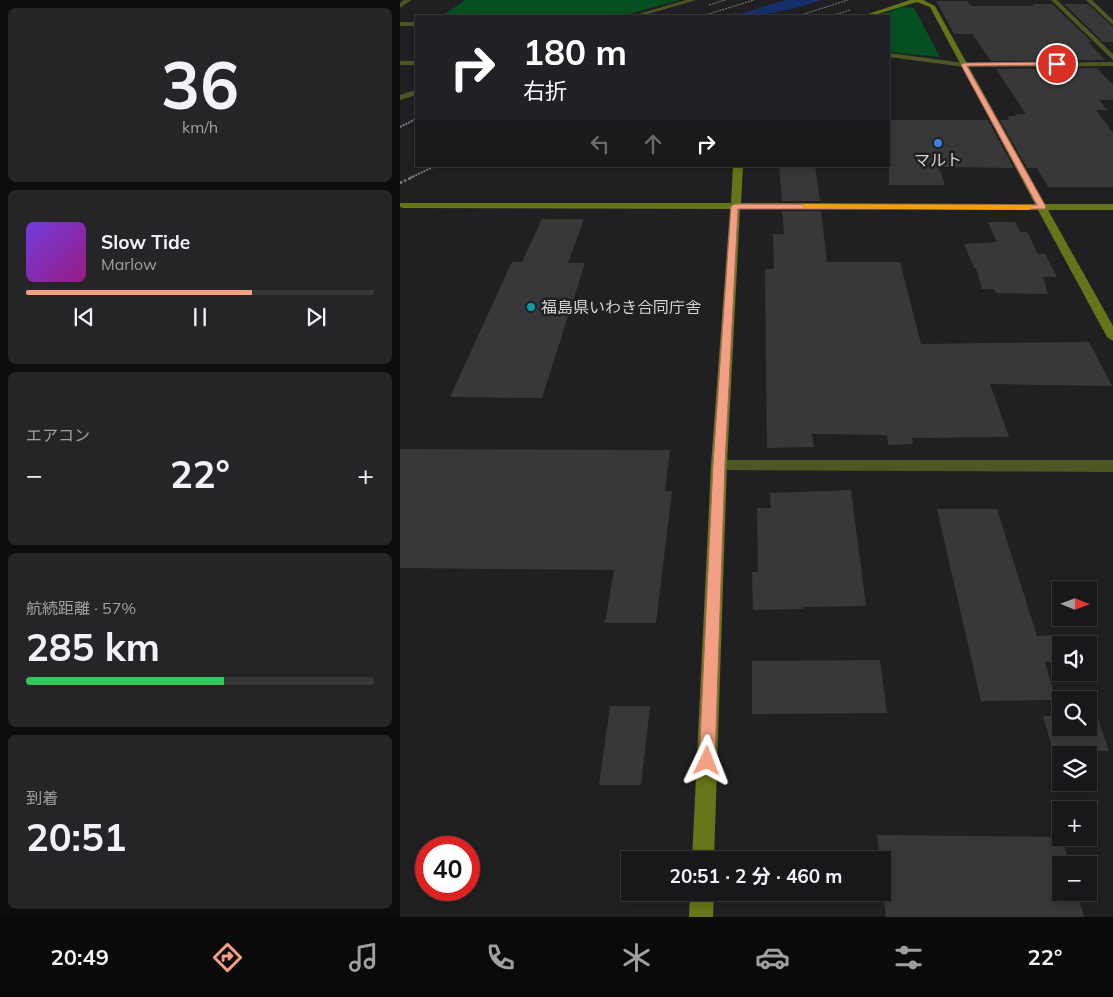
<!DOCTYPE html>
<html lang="ja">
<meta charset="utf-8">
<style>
:root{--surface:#18181a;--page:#252527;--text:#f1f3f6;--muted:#9fa0a2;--line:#363739;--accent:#f39f83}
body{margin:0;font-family:Mulish,"Noto Sans JP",sans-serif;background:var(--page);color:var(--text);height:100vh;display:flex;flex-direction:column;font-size:19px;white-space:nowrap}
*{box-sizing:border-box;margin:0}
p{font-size:16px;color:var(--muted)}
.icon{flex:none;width:28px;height:28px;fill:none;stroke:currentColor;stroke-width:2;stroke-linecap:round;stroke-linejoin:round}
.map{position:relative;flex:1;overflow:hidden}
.side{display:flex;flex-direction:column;gap:8px;padding:8px;background:#0d0d0e;width:400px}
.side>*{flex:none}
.banner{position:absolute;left:15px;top:15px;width:475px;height:152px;border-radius:0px;box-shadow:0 2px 8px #0003,0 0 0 1px var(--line);background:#202124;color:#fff;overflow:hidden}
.needle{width:32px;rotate:91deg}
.controls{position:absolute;left:652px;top:581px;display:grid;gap:10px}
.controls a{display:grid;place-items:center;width:45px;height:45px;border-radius:0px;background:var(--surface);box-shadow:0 2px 8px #0003,0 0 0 1px var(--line);font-size:25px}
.speed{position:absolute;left:15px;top:836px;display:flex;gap:10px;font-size:25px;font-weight:700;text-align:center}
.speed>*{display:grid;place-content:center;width:65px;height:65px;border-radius:50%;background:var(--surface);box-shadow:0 2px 8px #0003,0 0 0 1px var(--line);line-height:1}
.speed .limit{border:8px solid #d22;background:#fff;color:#111}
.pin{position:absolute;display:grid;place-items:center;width:42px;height:42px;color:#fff;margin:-21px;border:2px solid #fff;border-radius:50%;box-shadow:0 1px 5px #0007}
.me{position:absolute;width:55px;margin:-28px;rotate:2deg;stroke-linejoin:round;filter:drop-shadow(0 0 4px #0008)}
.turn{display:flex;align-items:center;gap:18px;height:105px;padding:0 25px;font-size:22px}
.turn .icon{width:65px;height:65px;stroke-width:2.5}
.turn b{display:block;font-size:35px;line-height:42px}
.lanes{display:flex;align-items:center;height:48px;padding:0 25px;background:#0003;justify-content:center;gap:25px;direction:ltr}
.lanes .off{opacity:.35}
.big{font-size:38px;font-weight:700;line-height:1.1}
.side .widget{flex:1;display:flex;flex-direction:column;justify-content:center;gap:8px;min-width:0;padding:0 18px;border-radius:8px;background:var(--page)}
.side .dial{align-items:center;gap:0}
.dial b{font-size:65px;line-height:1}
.song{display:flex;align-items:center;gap:15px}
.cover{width:60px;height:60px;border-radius:8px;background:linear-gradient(135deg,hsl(260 70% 55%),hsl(310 70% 35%))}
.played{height:5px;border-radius:2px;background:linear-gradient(90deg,var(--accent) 65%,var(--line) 65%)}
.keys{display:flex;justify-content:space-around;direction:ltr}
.heat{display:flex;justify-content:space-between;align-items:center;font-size:28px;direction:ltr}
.charge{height:8px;border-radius:4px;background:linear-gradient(90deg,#34c759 57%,var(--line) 0)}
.trip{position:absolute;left:221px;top:851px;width:270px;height:50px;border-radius:0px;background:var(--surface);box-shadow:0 2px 8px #0003,0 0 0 1px var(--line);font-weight:700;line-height:50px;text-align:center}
.tabs{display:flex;height:80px;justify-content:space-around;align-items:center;background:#0a0a0a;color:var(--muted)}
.tabs .icon{width:35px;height:35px}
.tabs .current{color:var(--accent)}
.tabs b{font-size:22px;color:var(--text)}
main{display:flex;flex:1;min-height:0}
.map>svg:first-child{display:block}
.green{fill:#055020}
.water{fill:#142f6a}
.building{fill:#38383b}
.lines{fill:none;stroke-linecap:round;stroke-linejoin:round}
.path-far2{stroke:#7d7d7e;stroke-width:1;stroke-dasharray:2 1;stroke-linecap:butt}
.path-far1{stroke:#7d7d7e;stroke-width:2;stroke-dasharray:2 1;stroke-linecap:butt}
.path{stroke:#7d7d7e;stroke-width:2.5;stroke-dasharray:2.5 2;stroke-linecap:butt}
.street{fill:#4c5724;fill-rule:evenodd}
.secondary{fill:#65761a;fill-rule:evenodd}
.route{fill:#f39f83;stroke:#9e6755}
.slow{fill:#f59e0b}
.shop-dot{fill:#3f7fe0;stroke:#202022;stroke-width:2}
.culture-dot{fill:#0f9aa8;stroke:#202022;stroke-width:2}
.labels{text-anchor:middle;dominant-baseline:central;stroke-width:5;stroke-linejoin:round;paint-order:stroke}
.far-poi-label{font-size:16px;fill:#d4d4d5;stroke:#202022}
</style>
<main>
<section class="side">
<div class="widget dial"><b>36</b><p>km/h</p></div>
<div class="widget">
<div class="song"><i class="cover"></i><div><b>Slow Tide</b><p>Marlow</p></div></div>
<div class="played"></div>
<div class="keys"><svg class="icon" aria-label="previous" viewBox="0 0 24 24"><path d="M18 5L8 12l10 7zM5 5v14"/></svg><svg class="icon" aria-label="pause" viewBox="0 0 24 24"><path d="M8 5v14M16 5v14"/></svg><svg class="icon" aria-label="next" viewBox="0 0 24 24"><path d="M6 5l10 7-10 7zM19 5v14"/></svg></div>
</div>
<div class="widget"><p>エアコン</p>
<div class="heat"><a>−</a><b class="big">22°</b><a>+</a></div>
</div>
<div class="widget"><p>航続距離 · 57%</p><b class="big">285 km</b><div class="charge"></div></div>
<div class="widget"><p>到着</p><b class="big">20:51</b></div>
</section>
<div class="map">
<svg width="713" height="917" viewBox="0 0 713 917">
<rect width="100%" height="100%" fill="#202022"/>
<path class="green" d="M 65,0 L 280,0 L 222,16 L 42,16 Z
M 503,7 L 514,8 L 540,57 L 489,52 L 489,16 L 476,16 Z"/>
<path class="water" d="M 386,0 L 421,0 C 393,10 363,16 333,16 Z"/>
<path class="building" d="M 536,1 L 567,1 L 571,6 L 633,6 L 633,4 L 652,4 L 692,42 L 688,42 L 705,60 L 591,61 L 572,34 L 554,34 Z
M 664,4 L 688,4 L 713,27 L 713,42 L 703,42 Z
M 697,68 L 713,85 L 713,100 L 699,100 L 707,110 L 696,110 L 713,133 L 713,187 L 648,187 L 637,168 L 627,168 L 600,120 L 609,120 L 607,116 L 616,116 L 615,114 L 626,114 L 596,69 Z
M 489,120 L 588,120 L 614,168 L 539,167 L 545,185 L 489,185 Z
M 379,166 L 415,166 L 420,201 L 382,201 Z
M 382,211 L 421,211 L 427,262 L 500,262 L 521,344 L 689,342 L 712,386 L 590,384 L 609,437 L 512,438 L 513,444 L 488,445 L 487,435 L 412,434 L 414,447 L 367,448 L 365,269 L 374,269 L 373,234 L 384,234 Z
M 142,219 L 184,219 L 168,263 L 185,263 L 142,398 L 50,397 L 112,262 L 122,262 Z
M 588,222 L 615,222 L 620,232 L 627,232 L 638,254 L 645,254 L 657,277 L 643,277 L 648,294 L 596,293 L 594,289 L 582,289 L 576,268 L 574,268 L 564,244 L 597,242 Z
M 0,449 L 270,450 L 265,491 L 272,491 L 256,623 L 205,623 L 214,570 L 0,568 Z
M 451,490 L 466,606 L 403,607 L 403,609 L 353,610 L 352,572 L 358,572 L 357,508 L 371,508 L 370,493 Z
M 537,509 L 597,509 L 637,636 L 655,635 L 661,656 L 661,662 L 645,662 L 656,700 L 581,701 Z
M 480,660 L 487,713 L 352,714 L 352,661 Z
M 210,706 L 250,706 L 241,785 L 199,785 Z
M 643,716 L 661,716 L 661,728 L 689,728 L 689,716 L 697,716 L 709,751 L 653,751 Z
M 477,835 L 661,837 L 670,865 L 661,865 L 661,892 L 677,892 L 684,917 L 486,917 L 482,887 L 482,860 L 480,860 Z"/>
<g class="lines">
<path class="path-far2" d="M 309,5 L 325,0
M 302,16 L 354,0
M 398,16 L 448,0
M 431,16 L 450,10"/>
<path class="path-far1" d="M 0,127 L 16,119
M 10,178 L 35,166"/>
<path class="path" d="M 0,183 L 13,177"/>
<path class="street" d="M 4,0 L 11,0 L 0,8 L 0,3 Z
M 286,0 L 296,0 L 241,16 L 232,16 Z
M 651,0 L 657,0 L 713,54 L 713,60 Z
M 686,0 L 692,0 L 713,20 L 713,25 Z
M 0,22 L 16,22 L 16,26 L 0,26 Z
M 489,53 L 564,63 L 713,62 L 713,66 L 564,67 L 489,57 Z
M 0,61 L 16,61 L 16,65 L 0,65 Z
M 16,90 L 16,95 L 0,100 L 0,95 Z
M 319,460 L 713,460 L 713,472 L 319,470 L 314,469 L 311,465 L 314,461 Z"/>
<path class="secondary" d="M 510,0 L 523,0 L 535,6 L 645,204 L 713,204 L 713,210 L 648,210 L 713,326 L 713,341 L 707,337 L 638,210 L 340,209 L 327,465 L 314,860 L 292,860 L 311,465 L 330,209 L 3,208 L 0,207 L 0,203 L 331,203 L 333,166 L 343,166 L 341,203 L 635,204 L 530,7 L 517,2 L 471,16 L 462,16 Z
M 290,892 L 314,892 L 313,917 L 289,917 Z"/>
</g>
<path class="route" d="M 657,62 L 659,65 L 567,66 L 646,207 L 645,209 L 338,209 L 325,464 L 315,761 L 313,767 L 307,769 L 301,767 L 299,761 L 313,464 L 331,206 L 335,204 L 637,205 L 561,65 L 564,63 Z"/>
<path class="slow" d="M 405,204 L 629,205 L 633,207 L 629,210 L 403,208 L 403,205 Z"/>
<circle class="shop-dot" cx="538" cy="143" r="5"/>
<circle class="culture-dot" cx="131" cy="307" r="5"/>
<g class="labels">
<g class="far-poi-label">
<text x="538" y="160">マルト</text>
<text x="141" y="307" text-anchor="start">福島県いわき合同庁舎</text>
</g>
</g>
</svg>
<div class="controls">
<a><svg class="needle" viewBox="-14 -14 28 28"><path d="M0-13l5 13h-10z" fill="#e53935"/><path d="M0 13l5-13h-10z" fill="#9fa0a2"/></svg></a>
<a><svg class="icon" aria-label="sound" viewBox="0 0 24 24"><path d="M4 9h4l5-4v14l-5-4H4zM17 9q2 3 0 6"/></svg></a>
<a><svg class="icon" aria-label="search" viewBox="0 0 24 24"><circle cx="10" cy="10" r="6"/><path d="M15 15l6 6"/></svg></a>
<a><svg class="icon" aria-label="layers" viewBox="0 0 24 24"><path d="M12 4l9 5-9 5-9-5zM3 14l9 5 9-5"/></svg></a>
<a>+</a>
<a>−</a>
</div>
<div class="speed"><div class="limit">40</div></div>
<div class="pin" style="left:657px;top:64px;background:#d93025"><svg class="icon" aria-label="arrive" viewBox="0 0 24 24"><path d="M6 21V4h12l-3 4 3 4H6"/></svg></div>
<svg class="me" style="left:307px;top:761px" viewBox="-20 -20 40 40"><path d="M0-17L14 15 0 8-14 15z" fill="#f39f83" stroke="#fff" stroke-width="4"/></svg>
<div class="trip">20:51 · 2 分 · 460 m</div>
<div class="banner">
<div class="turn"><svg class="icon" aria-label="right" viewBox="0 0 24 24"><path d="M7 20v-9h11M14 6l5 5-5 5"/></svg><div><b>180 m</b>右折</div></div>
<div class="lanes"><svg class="icon off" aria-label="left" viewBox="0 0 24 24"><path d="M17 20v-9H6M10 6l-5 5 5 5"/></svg><svg class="icon off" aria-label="ahead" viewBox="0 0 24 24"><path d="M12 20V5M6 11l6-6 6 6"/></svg><svg class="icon" aria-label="right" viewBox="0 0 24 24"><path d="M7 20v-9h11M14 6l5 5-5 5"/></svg></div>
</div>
</div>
</main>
<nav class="tabs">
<b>20:49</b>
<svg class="icon current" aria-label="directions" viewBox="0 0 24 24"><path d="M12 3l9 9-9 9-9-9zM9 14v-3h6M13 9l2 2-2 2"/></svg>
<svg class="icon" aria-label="music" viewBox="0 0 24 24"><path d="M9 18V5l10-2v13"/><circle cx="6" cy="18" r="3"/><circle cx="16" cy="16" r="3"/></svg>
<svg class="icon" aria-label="phone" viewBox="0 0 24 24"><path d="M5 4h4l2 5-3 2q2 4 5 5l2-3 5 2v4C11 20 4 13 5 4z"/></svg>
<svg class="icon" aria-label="climate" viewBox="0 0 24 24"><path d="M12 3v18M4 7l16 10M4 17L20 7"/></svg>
<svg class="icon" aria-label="car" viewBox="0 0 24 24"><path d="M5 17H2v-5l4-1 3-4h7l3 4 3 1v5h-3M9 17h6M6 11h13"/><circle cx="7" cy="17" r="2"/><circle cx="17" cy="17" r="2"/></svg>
<svg class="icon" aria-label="filters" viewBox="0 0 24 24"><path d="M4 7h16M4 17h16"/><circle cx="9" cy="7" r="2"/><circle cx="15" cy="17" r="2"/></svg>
<b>22°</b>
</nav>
